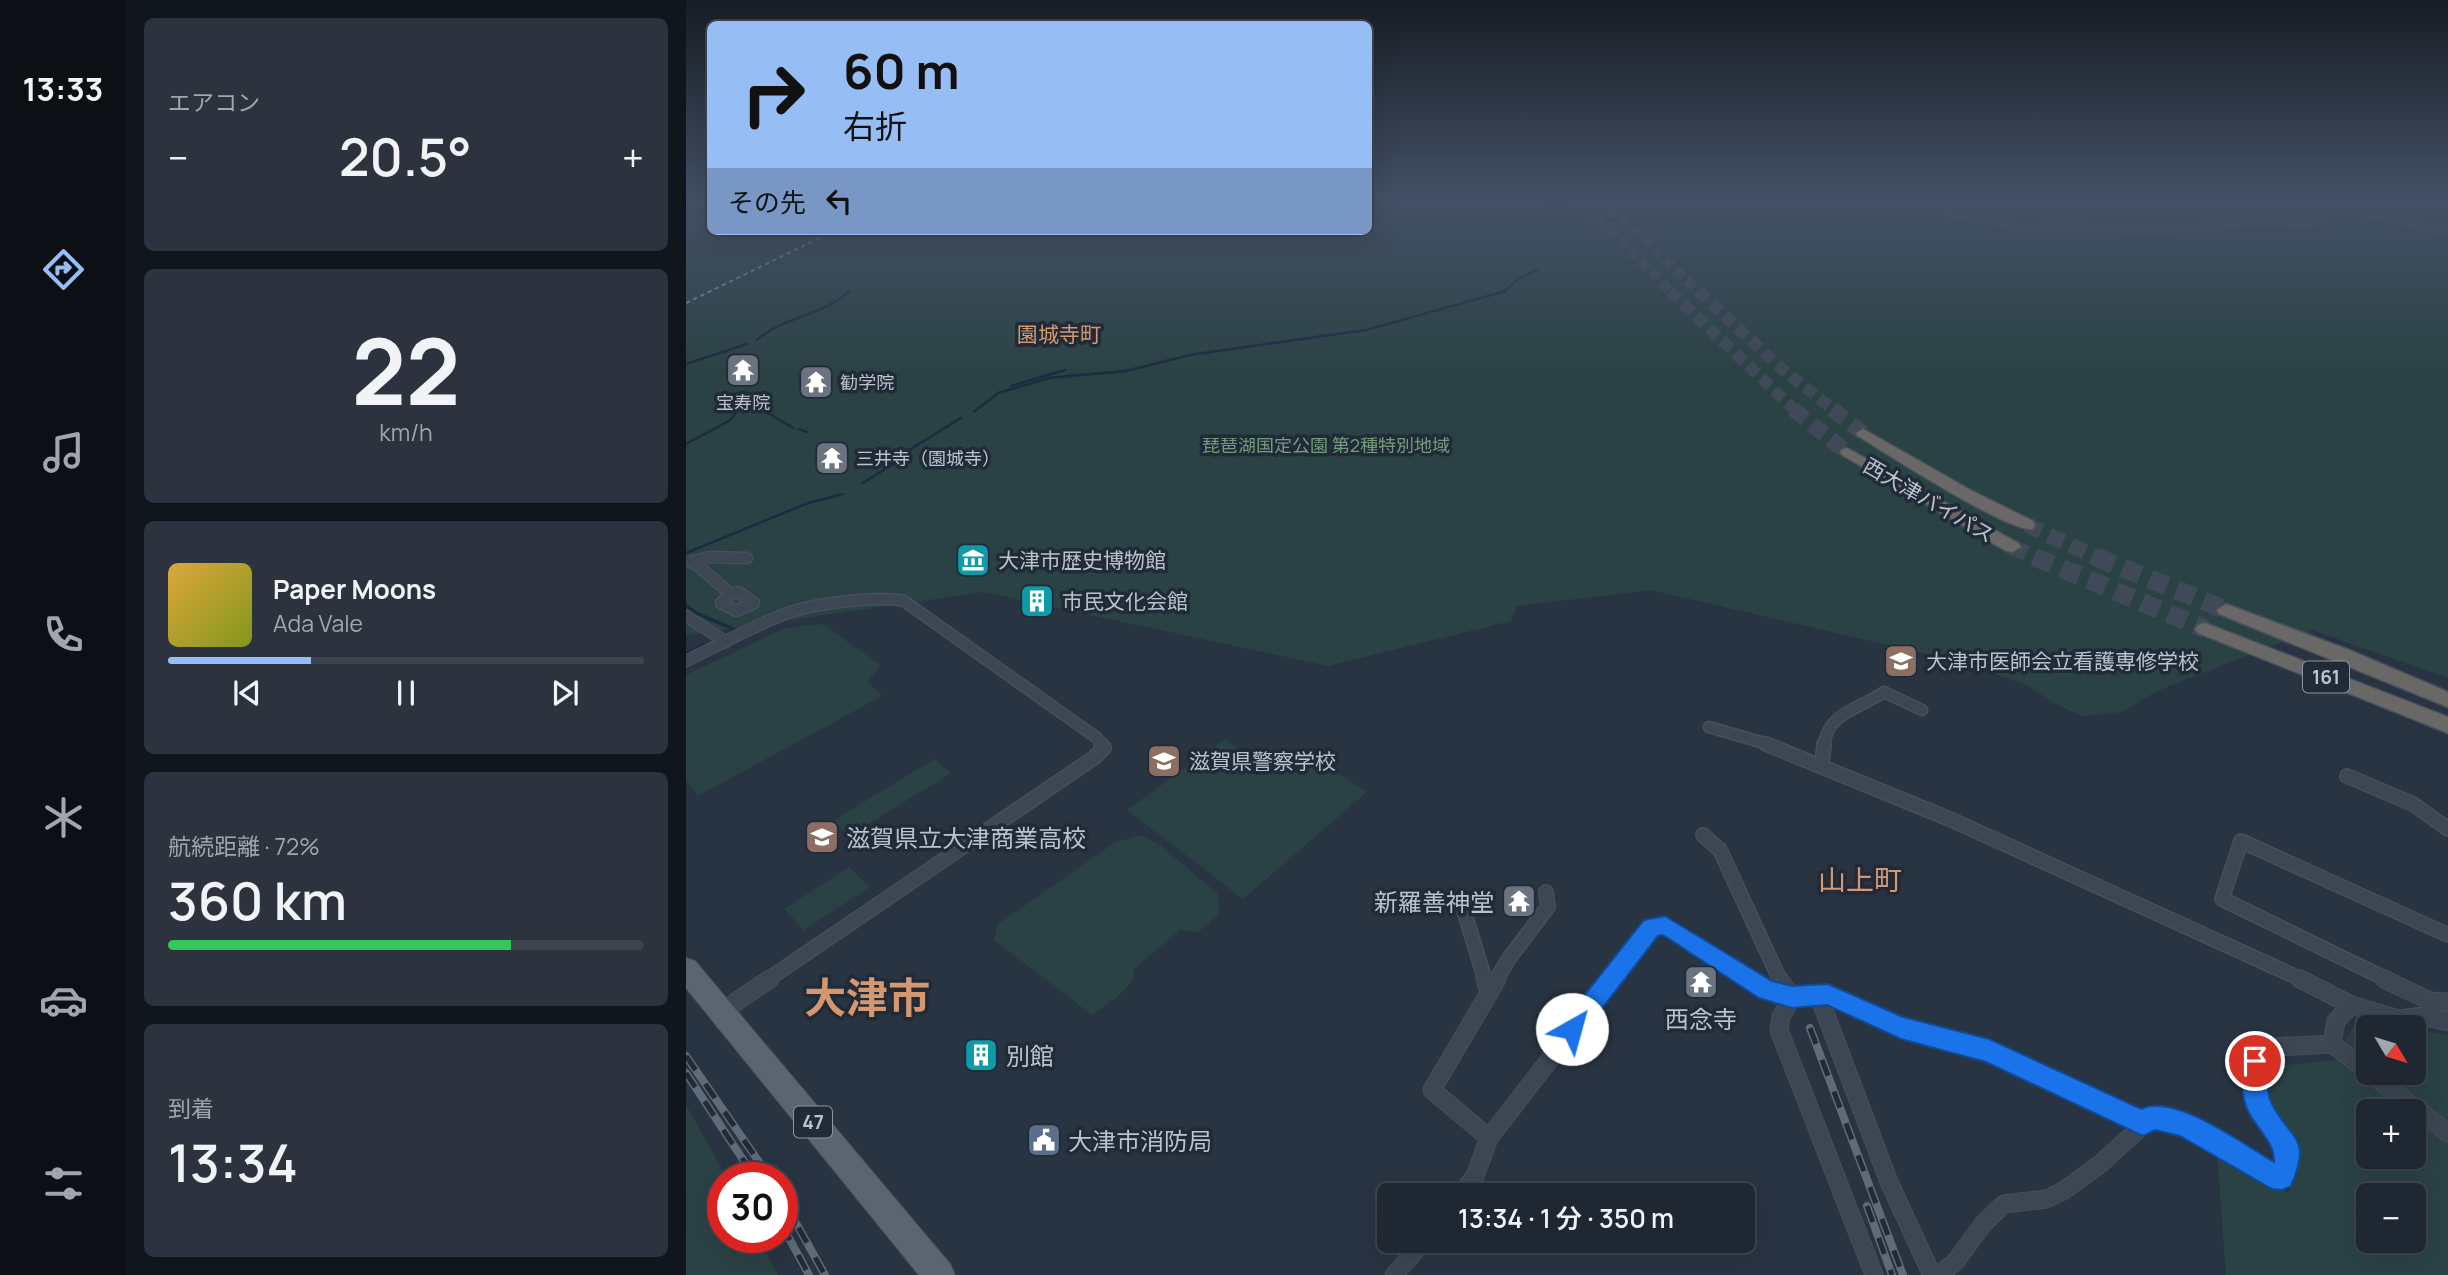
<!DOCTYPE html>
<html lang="ja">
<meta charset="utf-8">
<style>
:root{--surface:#1f2732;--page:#2c333e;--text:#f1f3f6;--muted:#a1a5ac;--line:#3c444d;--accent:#97bdf5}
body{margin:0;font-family:Manrope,"Noto Sans JP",sans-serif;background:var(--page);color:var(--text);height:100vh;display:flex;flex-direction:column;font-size:26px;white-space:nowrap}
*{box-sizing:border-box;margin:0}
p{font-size:23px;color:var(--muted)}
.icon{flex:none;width:38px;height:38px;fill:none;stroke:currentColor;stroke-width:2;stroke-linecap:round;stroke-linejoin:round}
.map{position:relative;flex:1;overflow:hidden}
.panel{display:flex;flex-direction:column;gap:18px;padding:18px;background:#11151c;width:560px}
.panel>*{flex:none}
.top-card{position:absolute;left:21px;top:21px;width:665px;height:214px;border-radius:10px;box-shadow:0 7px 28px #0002,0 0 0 2px var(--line);background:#97bdf5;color:#111;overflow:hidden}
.needle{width:46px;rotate:128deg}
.tools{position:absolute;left:1670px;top:1015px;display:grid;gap:14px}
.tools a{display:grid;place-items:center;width:70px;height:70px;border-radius:10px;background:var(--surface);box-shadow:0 7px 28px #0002,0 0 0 2px var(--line);font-size:35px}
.speed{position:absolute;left:21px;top:1162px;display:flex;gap:14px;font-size:35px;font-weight:700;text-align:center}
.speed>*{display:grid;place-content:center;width:91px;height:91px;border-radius:50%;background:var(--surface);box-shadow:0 7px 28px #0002,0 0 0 2px var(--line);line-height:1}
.speed .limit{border:10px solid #d22;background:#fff;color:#111}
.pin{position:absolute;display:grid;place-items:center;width:60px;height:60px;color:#fff;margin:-30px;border:4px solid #fff;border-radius:50%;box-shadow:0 2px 7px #0007}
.me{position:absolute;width:77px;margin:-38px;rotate:38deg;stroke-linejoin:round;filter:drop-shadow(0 0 5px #0008)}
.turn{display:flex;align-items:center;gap:24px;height:147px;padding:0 21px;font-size:32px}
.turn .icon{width:91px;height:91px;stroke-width:2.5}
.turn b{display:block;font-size:49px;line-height:60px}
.then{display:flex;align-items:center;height:66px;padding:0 21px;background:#0003;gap:14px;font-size:26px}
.big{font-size:52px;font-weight:600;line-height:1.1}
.panel .tile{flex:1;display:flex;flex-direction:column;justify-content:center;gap:10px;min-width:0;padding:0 24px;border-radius:10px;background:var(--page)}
.panel .dial{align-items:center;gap:0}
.dial b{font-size:91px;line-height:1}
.song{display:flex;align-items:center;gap:21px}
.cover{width:84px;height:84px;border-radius:10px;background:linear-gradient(135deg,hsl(40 70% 55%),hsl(70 70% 35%))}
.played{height:7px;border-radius:4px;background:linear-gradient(90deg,var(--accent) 30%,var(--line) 30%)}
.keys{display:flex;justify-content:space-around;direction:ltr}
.heat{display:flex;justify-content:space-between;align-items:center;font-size:38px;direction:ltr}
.charge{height:10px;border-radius:5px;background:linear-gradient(90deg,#34c759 72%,var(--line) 0)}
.trip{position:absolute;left:691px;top:1183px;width:378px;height:70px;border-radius:10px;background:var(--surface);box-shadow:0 7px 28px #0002,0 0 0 2px var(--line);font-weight:600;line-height:70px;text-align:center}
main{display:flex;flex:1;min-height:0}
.tabs{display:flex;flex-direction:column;width:126px;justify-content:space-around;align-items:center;background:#0c1014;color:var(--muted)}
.tabs .icon{width:49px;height:49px}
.tabs .on{color:var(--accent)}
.tabs b{font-size:32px;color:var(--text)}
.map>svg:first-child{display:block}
.green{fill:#2b4244;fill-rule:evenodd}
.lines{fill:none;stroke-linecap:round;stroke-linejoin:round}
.stream-far2{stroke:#1b2c41;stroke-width:2}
.stream-far1{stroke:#1b2c41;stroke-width:2.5}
.stream{stroke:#1b2c41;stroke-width:3.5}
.river{fill:#1b2c41;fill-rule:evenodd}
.ferry{stroke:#758da9;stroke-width:2;stroke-dasharray:4.5 3.5;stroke-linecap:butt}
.trunk-tunnel-far3{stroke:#3f4958;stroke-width:10;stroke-dasharray:10 5;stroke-linecap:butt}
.trunk-tunnel-far2{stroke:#3f4958;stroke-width:12;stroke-dasharray:12 6;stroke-linecap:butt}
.trunk-tunnel-far1{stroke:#3f4958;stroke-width:16;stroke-dasharray:16 8;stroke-linecap:butt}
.trunk-tunnel{stroke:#3f4958;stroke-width:19;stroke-dasharray:19 10;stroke-linecap:butt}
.minor-far4-casing{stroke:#474f5c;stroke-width:7}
.minor-far3-casing{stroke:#474f5c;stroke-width:10}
.minor-far2-casing{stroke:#474f5c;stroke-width:13}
.minor-far1-casing{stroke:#474f5c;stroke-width:16}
.minor-casing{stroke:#474f5c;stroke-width:19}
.primary-casing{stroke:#474f5c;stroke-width:2}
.trunk-casing{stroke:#47515d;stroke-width:3}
.minor-far4{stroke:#3d4653;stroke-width:5}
.minor-far3{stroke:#3d4653;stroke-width:9}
.minor-far2{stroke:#3d4653;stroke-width:10}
.minor-far1{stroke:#3d4653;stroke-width:13}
.minor{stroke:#3d4653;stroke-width:17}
.primary{fill:#5b6572;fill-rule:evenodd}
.trunk{fill:#6a6866;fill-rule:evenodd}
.rail-casing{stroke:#5f6b79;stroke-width:8}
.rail{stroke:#212b38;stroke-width:5;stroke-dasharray:17;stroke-linecap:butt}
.route{fill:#1a73e8;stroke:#114b97;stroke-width:2}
.labels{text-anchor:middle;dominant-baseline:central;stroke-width:7;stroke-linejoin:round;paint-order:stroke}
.far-poi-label{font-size:18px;fill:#bac2cc;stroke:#212b38;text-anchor:start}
.far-park-label{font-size:18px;fill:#729c7b;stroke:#212b38}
.shield{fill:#212b38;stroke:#8c95a0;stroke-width:2}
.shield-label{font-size:19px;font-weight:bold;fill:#bac2cc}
.far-quarter-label{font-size:21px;fill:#d3986f;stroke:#212b38}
.street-label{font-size:21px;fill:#bac2cc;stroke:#212b38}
.poi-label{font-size:21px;fill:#bac2cc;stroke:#212b38;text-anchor:start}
.near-poi-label{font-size:24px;fill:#bac2cc;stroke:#212b38;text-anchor:start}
.near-quarter-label{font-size:28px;fill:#d3986f;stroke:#212b38}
.near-town-label{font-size:42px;font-weight:bold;fill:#d3986f;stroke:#212b38}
</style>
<main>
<nav class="tabs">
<b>13:33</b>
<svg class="icon on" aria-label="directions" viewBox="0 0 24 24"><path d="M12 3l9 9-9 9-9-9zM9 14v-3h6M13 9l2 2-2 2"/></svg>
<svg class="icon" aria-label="music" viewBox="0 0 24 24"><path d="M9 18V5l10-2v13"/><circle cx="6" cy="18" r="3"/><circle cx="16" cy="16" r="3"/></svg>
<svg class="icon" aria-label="phone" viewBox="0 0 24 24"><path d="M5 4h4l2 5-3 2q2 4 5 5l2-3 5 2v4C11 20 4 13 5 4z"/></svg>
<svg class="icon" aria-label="climate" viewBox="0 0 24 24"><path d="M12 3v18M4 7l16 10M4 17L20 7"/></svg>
<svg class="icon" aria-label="car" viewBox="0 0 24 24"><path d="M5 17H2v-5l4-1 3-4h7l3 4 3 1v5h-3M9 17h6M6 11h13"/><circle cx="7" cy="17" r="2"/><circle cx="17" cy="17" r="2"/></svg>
<svg class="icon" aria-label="filters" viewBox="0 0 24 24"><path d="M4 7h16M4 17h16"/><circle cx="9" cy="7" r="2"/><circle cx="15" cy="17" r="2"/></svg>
</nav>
<section class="panel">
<div class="tile"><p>エアコン</p>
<div class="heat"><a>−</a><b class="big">20.5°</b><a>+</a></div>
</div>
<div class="tile dial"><b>22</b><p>km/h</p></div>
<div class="tile">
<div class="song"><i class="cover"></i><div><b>Paper Moons</b><p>Ada Vale</p></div></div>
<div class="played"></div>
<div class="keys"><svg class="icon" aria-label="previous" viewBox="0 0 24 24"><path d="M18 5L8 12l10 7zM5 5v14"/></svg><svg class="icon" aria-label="pause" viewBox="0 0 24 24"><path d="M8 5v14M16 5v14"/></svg><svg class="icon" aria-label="next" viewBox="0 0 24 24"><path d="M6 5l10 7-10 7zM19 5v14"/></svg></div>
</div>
<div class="tile"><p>航続距離 · 72%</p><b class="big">360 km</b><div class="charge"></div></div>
<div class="tile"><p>到着</p><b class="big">13:34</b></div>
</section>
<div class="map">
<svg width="1762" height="1275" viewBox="0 0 1762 1275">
<rect width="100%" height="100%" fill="#293443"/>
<path class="green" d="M 0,198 L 24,198 L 24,231 L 682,231 L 683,198 L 1762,198 L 1762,678 L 1626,630 L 1471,691 L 1436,712 L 1397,716 L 1372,705 L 1340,685 L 1275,662 L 965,590 L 831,606 L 825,621 L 642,666 L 298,592 L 0,635 Z
M 137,624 L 194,665 L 181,682 L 196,696 L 12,796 L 0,781 L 0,675 L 99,628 Z
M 539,739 L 591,774 L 619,753 L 681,792 L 557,899 L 441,810 Z
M 249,759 L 265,773 L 163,836 L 148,820 Z
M 454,835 L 474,845 L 531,893 L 534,913 L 512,932 L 494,930 L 448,969 L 446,981 L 432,996 L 406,1015 L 308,940 L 311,925 L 428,843 Z
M 163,867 L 184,887 L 118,930 L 98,909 Z
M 1674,1016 L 1717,1027 L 1682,1027 L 1682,1073 L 1727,1073 L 1727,1030 L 1762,1035 L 1762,1275 L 1540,1275 L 1531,1152 L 1602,1193 L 1615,1155 L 1584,1102 L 1581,1067 L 1651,1060 L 1657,1043 ZM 1682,1111 L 1727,1111 L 1727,1157 L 1682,1157 ZM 1682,1195 L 1727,1195 L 1727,1241 L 1682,1241 Z
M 0,1105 L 41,1178 L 37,1178 L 37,1237 L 72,1237 L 92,1275 L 0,1275 Z"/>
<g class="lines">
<path class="stream-far2" d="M 852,198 L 887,213 L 950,224
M 817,292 L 831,280 L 851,270"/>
<path class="stream-far1" d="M 71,340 C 97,316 138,316 163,291
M 0,364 L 61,344
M 325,386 L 379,370
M 312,393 L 363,378 L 440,371 L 504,355 L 680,330 L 820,291
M 75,409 L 107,428
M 288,412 L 312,393
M 113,429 L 121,432
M 0,444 L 43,421 L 53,409 L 68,404 L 73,407
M 215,455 L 275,418
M 177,483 L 215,459
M 0,553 L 122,503 L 157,494"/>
<path class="stream" d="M 0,605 L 10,613 L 50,630 L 45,632
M 0,653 L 20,644"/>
<path class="river" d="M 24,208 L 24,215 L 0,228 L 0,221 Z"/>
<path class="ferry" d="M 0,303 L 148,231"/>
<path class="trunk-tunnel-far3" d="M 890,198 L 986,292
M 913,198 L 1014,292"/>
<path class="trunk-tunnel-far2" d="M 984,291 L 1109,410
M 1012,291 L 1097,370 L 1148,410"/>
<path class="trunk-tunnel-far1" d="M 1107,409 L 1161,452
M 1146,409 L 1177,433
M 1341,525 L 1414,559
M 1326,547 L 1353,559"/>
<path class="trunk-tunnel" d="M 1349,557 L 1519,629
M 1410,557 L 1540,610"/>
<g class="minor-far4-casing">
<path id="minor-far4" d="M 1265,198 L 1266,205 L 1258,212 L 1334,228 L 1381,226 L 1463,231 L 1569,223 L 1619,225 L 1632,222 L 1637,213 C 1679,206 1720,227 1762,231
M 0,199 L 24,198
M 0,228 L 24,215"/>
</g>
<g class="minor-far3-casing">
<path id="minor-far3" d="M 17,559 L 61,558"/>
</g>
<g class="minor-far2-casing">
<path id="minor-far2" d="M 6,561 L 45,594
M 2,562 L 24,557 L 61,558
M 53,592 L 68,603 L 50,611 L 35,603 L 45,594 Z
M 0,616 L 40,642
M 0,661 C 33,645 65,627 99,614 C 125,604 191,595 218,601 L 411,738 L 416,745
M 1023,727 L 1085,745
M 1138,745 C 1142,712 1174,709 1198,692 L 1236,710"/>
</g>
<g class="minor-far1-casing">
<path id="minor-far1" d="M 1080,744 L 1266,820 L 1617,980
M 1136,765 L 1138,744
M 1661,776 L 1727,804 L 1762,829
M 1017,835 L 1034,850 L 1094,980
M 779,914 L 799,980
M 81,980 L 409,757 L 418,748 L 415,744
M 810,980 L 824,957 L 862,907 L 860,892
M 925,980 L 966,927 L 979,925 L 1066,980
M 1702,980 L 1536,899 L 1555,841 L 1762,935"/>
</g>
<g class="minor-casing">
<path id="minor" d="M 799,979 L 803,993 L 746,1090 L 803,1138
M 1063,979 L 1081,990 L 1106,997 L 1142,994 L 1215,1028 L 1303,1051 L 1456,1123
M 1093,979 L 1106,997 L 1095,1017 L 1093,1030 L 1188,1275
M 1614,979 L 1665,1005 L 1713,1019 L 1737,1016 L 1762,1022
M 1698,979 L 1744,1001 L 1762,1002
M 803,993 L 811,979
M 1132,994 L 1203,1182 L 1246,1275
M 35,1012 L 84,979
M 1646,1044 L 1650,1021 L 1665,1005
M 774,1195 L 789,1176 L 803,1138 L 926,979
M 708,1275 L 738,1241
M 1253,1275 L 1270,1261 L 1297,1224 L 1318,1204 L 1360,1199 L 1377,1191 L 1413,1165 L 1466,1117 L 1498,1124 L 1586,1175 L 1596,1177 C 1607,1138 1586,1137 1573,1106 C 1567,1093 1570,1075 1569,1061 L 1589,1047 L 1646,1044 L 1762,1133"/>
</g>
<g class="primary-casing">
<path id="primary" d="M 0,958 L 9,961 L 264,1264 L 269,1275 L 233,1275 L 0,988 Z"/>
</g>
<g class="trunk-casing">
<path id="trunk" d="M 1177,429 L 1288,492 L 1347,521 L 1349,525 L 1347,529 C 1325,534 1198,452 1172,436 L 1170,433 Z
M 1161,448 L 1332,543 L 1335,547 L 1326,552 L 1320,551 L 1156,455 L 1154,452 L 1156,449 Z
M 1540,604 L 1663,650 L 1762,692 L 1762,707 L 1533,614 L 1531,610 Z
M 1519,623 L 1762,717 L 1762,733 L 1512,633 L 1509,629 L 1512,625 Z"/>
</g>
<use href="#minor-far4" class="minor-far4"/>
<use href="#minor-far3" class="minor-far3"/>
<use href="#minor-far2" class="minor-far2"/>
<use href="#minor-far1" class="minor-far1"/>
<use href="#minor" class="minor"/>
<use href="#primary" class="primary"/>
<use href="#trunk" class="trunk"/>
<g class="rail-casing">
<path id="rail" d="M 1124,1028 L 1217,1275
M 0,1056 L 84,1178
M 0,1073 L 69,1178
M 96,1198 L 139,1275
M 1181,1206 L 1206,1275
M 96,1225 L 123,1275"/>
</g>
<use href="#rail" class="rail"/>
</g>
<linearGradient id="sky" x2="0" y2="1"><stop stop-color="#171d25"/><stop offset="0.53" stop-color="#435066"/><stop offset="1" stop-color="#435066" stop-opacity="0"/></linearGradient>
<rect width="1762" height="376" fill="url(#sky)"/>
<path class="route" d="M 979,916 L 1086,981 L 1106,986 L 1142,984 L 1217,1017 L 1303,1039 L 1455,1109 C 1488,1092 1558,1145 1588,1162 C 1589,1143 1572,1130 1563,1113 C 1555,1099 1554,1068 1560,1053 L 1569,1049 L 1578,1053 C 1584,1068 1578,1088 1585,1102 C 1604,1141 1627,1135 1605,1186 L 1596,1190 L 1586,1189 L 1494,1136 L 1469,1130 L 1457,1136 L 1300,1062 L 1215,1039 L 1141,1005 L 1106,1008 L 1073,998 L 977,935 L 972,936 L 894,1037 L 886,1040 L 878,1037 L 874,1029 L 878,1021 L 958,920 Z"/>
<defs>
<g id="temple-square" transform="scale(1.75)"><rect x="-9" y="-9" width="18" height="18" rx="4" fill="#6b7280" stroke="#212b38"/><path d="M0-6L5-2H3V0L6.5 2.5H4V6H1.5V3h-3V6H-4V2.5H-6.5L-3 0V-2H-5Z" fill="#fff"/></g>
<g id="museum-square" transform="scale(1.75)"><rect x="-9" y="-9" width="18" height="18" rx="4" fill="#0f9aa8" stroke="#212b38"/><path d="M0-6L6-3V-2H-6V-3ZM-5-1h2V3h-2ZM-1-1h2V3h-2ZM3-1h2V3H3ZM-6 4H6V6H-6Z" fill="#fff"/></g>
<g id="building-square" transform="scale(1.75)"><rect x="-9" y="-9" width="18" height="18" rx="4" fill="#0f9aa8" stroke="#212b38"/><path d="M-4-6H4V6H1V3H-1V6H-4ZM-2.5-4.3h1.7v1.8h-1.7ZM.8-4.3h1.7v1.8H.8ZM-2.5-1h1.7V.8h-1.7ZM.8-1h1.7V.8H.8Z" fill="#fff"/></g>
<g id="university-square" transform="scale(1.75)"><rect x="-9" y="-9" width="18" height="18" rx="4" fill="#8d6e63" stroke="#212b38"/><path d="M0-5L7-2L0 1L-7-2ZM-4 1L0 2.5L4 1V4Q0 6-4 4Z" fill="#fff"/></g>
<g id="school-square" transform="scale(1.75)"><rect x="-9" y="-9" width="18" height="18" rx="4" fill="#8d6e63" stroke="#212b38"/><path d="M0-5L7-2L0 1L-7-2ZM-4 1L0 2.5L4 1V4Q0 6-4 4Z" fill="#fff"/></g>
<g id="civic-square" transform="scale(1.75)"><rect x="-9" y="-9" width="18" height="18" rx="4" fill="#5c6f8a" stroke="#212b38"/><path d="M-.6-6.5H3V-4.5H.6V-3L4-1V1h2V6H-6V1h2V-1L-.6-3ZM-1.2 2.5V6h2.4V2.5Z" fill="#fff"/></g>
</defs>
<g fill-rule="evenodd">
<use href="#temple-square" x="57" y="370"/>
<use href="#temple-square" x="130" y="382"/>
<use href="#temple-square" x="146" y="458"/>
<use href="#museum-square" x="287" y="560"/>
<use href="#building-square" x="351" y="601"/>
<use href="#university-square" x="1215" y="661"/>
<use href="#university-square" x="478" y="761"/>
<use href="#school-square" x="136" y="837"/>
<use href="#temple-square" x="833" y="901"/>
<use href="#temple-square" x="1015" y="982"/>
<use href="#building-square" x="295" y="1055"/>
<use href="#civic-square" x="358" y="1140"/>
</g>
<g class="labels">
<g class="far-poi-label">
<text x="154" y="382">勧学院</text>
<text x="57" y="402" text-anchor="middle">宝寿院</text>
<text x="170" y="458">三井寺（園城寺）</text>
</g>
<g class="far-park-label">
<text x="640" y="445">琵琶湖国定公園 第2種特別地域</text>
</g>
<g class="shield">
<rect x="1617" y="661.5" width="46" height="31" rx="5"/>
<rect x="108" y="1106.5" width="38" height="31" rx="5"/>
</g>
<g class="shield-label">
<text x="1640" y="677">161</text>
<text x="127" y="1122">47</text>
</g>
<g class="far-quarter-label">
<text x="373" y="334">園城寺町</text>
</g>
<g class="street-label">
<text transform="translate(1243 500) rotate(30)">西大津バイパス</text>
</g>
<g class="poi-label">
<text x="312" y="560">大津市歴史博物館</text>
<text x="376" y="601">市民文化会館</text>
<text x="1240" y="661">大津市医師会立看護専修学校</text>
<text x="503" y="761">滋賀県警察学校</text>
</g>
<g class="near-poi-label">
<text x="160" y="837">滋賀県立大津商業高校</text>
<text x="808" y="901" text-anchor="end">新羅善神堂</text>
<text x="1015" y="1018" text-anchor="middle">西念寺</text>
<text x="320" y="1055">別館</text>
<text x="382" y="1140">大津市消防局</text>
</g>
<g class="near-quarter-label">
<text x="1174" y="879">山上町</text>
</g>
<g class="near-town-label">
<text x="181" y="997">大津市</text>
</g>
</g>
</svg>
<div class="tools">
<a><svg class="needle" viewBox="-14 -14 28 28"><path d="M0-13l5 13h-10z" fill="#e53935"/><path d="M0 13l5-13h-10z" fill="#a1a5ac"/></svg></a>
<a>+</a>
<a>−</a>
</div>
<div class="speed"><div class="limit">30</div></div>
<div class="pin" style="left:1569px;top:1061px;background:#d93025"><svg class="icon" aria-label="arrive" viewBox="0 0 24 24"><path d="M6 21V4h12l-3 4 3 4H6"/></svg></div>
<svg class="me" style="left:886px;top:1029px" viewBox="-20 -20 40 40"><circle r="19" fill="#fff"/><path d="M0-13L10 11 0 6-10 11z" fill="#1a73e8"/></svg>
<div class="trip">13:34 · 1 分 · 350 m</div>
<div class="top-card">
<div class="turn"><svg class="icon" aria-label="right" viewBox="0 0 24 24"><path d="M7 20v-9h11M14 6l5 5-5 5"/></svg><div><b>60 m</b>右折</div></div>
<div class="then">その先<svg class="icon" aria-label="left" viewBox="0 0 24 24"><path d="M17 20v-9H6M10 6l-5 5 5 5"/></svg></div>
</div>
</div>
</main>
